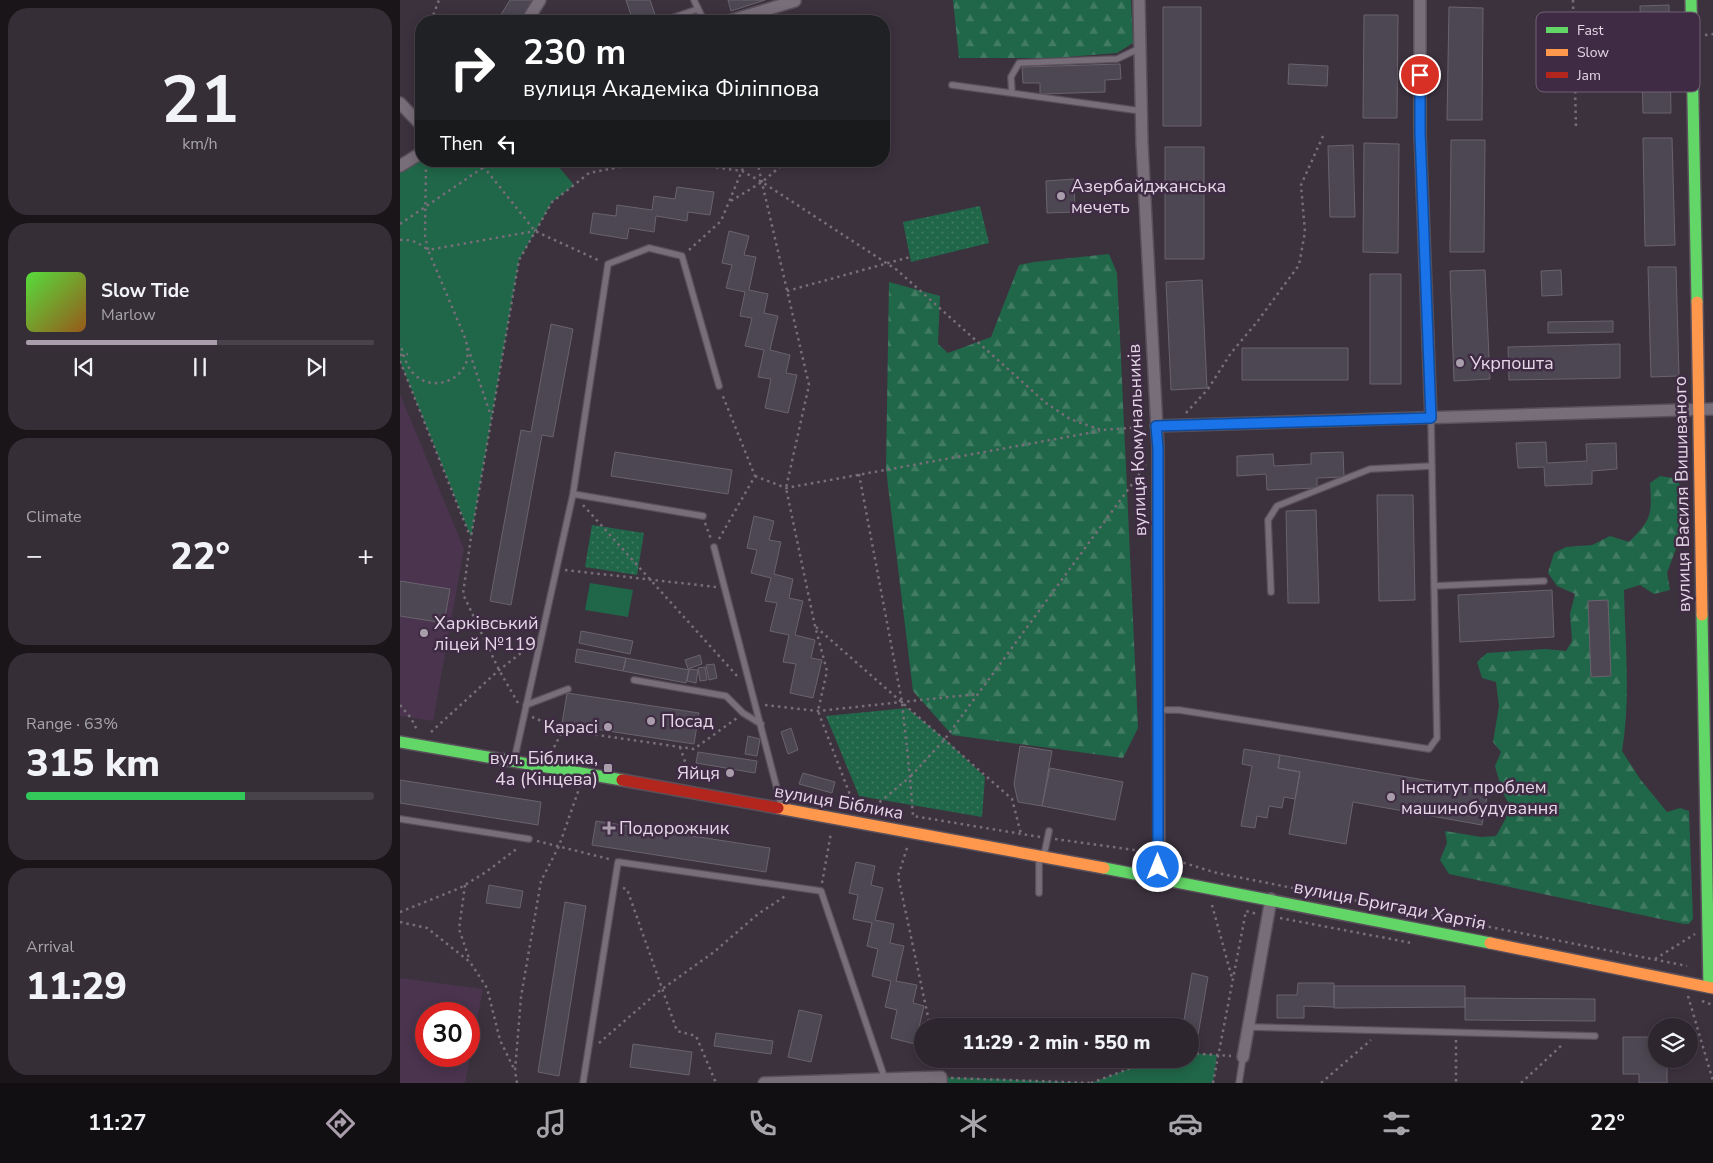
<!DOCTYPE html>
<meta charset="utf-8">
<style>
:root{--surface:#2d262e;--page:#352e36;--text:#f1f3f6;--muted:#a7a5aa;--line:#48434a;--accent:#a99dab}
body{margin:0;font-family:"Nunito Sans",sans-serif;background:var(--page);color:var(--text);height:100vh;display:flex;flex-direction:column;font-size:19px;white-space:nowrap}
*{box-sizing:border-box;margin:0}
p{font-size:16px;color:var(--muted)}
.icon{flex:none;width:28px;height:28px;fill:none;stroke:currentColor;stroke-width:2;stroke-linecap:round;stroke-linejoin:round}
.map{position:relative;flex:1;overflow:hidden}
.side{display:flex;flex-direction:column;gap:8px;padding:8px;background:#191519;width:400px}
.side>*{flex:none}
.banner{position:absolute;left:15px;top:15px;width:475px;height:152px;border-radius:20px;box-shadow:0 2px 12px #0003,0 0 0 1px var(--line);background:#202124;color:#fff;overflow:hidden}
.tools{position:absolute;left:1248px;top:1018px;display:grid;gap:10px}
.tools a{display:grid;place-items:center;width:50px;height:50px;border-radius:50%;background:var(--surface);box-shadow:0 2px 12px #0003,0 0 0 1px var(--line);font-size:25px}
.speed{position:absolute;left:15px;top:1002px;display:flex;gap:10px;font-size:25px;font-weight:700;text-align:center}
.speed>*{display:grid;place-content:center;width:65px;height:65px;border-radius:50%;background:var(--surface);box-shadow:0 2px 12px #0003,0 0 0 1px var(--line);line-height:1}
.speed .limit{border:8px solid #d22;background:#fff;color:#111}
.pin{position:absolute;display:grid;place-items:center;width:42px;height:42px;color:#fff;margin:-21px;border:2px solid #fff;border-radius:50%;box-shadow:0 1px 5px #0007}
.me{position:absolute;width:55px;margin:-28px;rotate:0deg;stroke-linejoin:round;filter:drop-shadow(0 0 4px #0008)}
.turn{display:flex;align-items:center;gap:18px;height:105px;padding:0 25px;font-size:22px}
.turn .icon{width:65px;height:65px;stroke-width:2.5}
.turn b{display:block;font-size:35px;line-height:42px}
.then{display:flex;align-items:center;height:48px;padding:0 25px;background:#0003;gap:10px;font-size:19px}
.big{font-size:38px;font-weight:800;line-height:1.1}
.side .widget{flex:1;display:flex;flex-direction:column;justify-content:center;gap:8px;min-width:0;padding:0 18px;border-radius:20px;background:var(--page)}
.side .dial{align-items:center;gap:0}
.dial b{font-size:65px;line-height:1}
.song{display:flex;align-items:center;gap:15px}
.cover{width:60px;height:60px;border-radius:8px;background:linear-gradient(135deg,hsl(110 70% 55%),hsl(30 70% 35%))}
.played{height:5px;border-radius:2px;background:linear-gradient(90deg,var(--accent) 55%,var(--line) 55%)}
.keys{display:flex;justify-content:space-around;direction:ltr}
.heat{display:flex;justify-content:space-between;align-items:center;font-size:28px;direction:ltr}
.charge{height:8px;border-radius:4px;background:linear-gradient(90deg,#34c759 63%,var(--line) 0)}
.trip{position:absolute;left:514px;top:1018px;width:285px;height:50px;border-radius:25px;background:var(--surface);box-shadow:0 2px 12px #0003,0 0 0 1px var(--line);font-weight:800;line-height:50px;text-align:center}
.menu{display:flex;height:80px;justify-content:space-around;align-items:center;background:#120f12;color:var(--muted)}
.menu .icon{width:35px;height:35px}
.menu .on{color:var(--accent)}
.menu b{font-size:22px;color:var(--text)}
main{display:flex;flex:1;min-height:0}
.map>svg:first-child{display:block}
.built{fill:#4a344e;fill-rule:evenodd}
.green{fill:#206648}
.forest{fill:url(#forest-firs)}
.park{fill:url(#park-dots)}
.building{fill:#4c4752;stroke:#69636e}
.lines{fill:none;stroke-linecap:round;stroke-linejoin:round}
.lane-casing{stroke:#59505b;stroke-width:8}
.street-casing{stroke:#59505b;stroke-width:14}
.fast-casing{stroke:#59505b;stroke-width:14}
.slow-casing{stroke:#59505b;stroke-width:14}
.jam-casing{stroke:#59505b;stroke-width:14}
.path{stroke:#776e79;stroke-width:2.5;stroke-dasharray:2.5 4;stroke-linecap:butt}
.lane{stroke:#786e7a;stroke-width:5.5}
.street{stroke:#786e7a;stroke-width:11}
.fast{stroke:#63d668;stroke-width:11}
.slow{stroke:#ff974d;stroke-width:11}
.jam{stroke:#b3261e;stroke-width:11}
.route-casing{stroke:#114b97;stroke-width:12}
.route{stroke:#1a73e8;stroke-width:9}
.poi-dot{fill:#a99dab;stroke:#3f2c44;stroke-width:2}
.labels{text-anchor:middle;dominant-baseline:central;stroke-width:5;stroke-linejoin:round;paint-order:stroke}
.poi-label{font-size:18px;fill:#e4d7e6;stroke:#3f2c44;text-anchor:start}
.street-label{font-size:18px;fill:#e4d7e6;stroke:#3f2c44}
.key{fill:#3f2c44;stroke:#715f75;stroke-width:1}
.key-label{font-size:14px;fill:#e4d7e6}
</style>
<main>
<section class="side">
<div class="widget dial"><b>21</b><p>km/h</p></div>
<div class="widget">
<div class="song"><i class="cover"></i><div><b>Slow Tide</b><p>Marlow</p></div></div>
<div class="played"></div>
<div class="keys"><svg class="icon" aria-label="previous" viewBox="0 0 24 24"><path d="M18 5L8 12l10 7zM5 5v14"/></svg><svg class="icon" aria-label="pause" viewBox="0 0 24 24"><path d="M8 5v14M16 5v14"/></svg><svg class="icon" aria-label="next" viewBox="0 0 24 24"><path d="M6 5l10 7-10 7zM19 5v14"/></svg></div>
</div>
<div class="widget"><p>Climate</p>
<div class="heat"><a>−</a><b class="big">22°</b><a>+</a></div>
</div>
<div class="widget"><p>Range · 63%</p><b class="big">315 km</b><div class="charge"></div></div>
<div class="widget"><p>Arrival</p><b class="big">11:29</b></div>
</section>
<div class="map">
<svg width="1313" height="1083" viewBox="0 0 1313 1083">
<defs>
<pattern id="forest-firs" width="22" height="20" patternUnits="userSpaceOnUse" patternTransform="scale(1.25)"><rect width="22" height="20" fill="#206648"/><path d="M5 1l3.5 6h-7zM16 11l3.5 6h-7z" fill="#407b62"/></pattern>
<pattern id="park-dots" width="8" height="8" patternUnits="userSpaceOnUse" patternTransform="scale(1.25)"><rect width="8" height="8" fill="#206648"/><path d="M2 2h.1M6 6h.1" fill="none" stroke="#407b62" stroke-width="1.8" stroke-linecap="round"/></pattern>
</defs>
<rect width="100%" height="100%" fill="#3c323e"/>
<path class="built" d="M 0,394 L 64,549 L 33,721 L 0,716 Z
M 0,978 L 83,989 L 65,1083 L 0,1083 ZM 26,1014 L 69,1014 L 69,1056 L 26,1056 Z"/>
<path class="green" d="M 21,153 L 21,161 L 143,161 L 159,167 L 174,185 L 152,202 L 119,260 L 71,537 L 0,361 L 0,166 Z
M 190,583 L 233,590 L 228,617 L 185,610 Z
M 790,1053 L 817,1055 L 813,1083 L 691,1083 L 755,1059 L 790,1059 Z
M 541,1077 L 691,1083 L 541,1083 Z"/>
<path class="forest" d="M 553,0 L 731,0 L 733,43 L 717,53 L 654,58 L 559,58 Z
M 709,254 L 717,273 L 738,728 L 723,758 L 552,735 L 513,691 L 486,469 L 489,282 L 540,296 L 538,344 L 548,353 L 591,337 L 619,265 L 634,262 Z
M 1260,476 L 1278,479 L 1281,491 L 1279,511 L 1281,535 L 1267,573 L 1270,590 L 1254,594 L 1240,585 L 1224,590 C 1225,644 1231,697 1222,751 L 1240,779 L 1267,812 L 1280,808 L 1289,811 L 1293,919 L 1289,924 L 1284,924 L 1049,874 L 1040,860 L 1047,843 L 1045,831 L 1081,837 L 1096,836 L 1106,818 L 1109,804 L 1102,791 L 1095,766 L 1101,752 L 1093,742 L 1099,706 L 1096,682 L 1082,678 L 1077,662 L 1087,653 L 1145,649 L 1166,651 L 1172,641 L 1170,614 L 1175,594 L 1157,586 L 1148,573 L 1154,553 L 1166,547 L 1192,545 L 1210,536 L 1229,542 C 1252,519 1252,515 1250,483 Z"/>
<path class="park" d="M 580,206 L 589,243 L 511,262 L 503,222 Z
M 192,525 L 244,533 L 237,575 L 185,567 Z
M 507,708 L 545,739 L 585,777 L 582,817 L 459,796 L 426,716 Z"/>
<path class="building" d="M 110,0 L 135,0 L 122,21 L 97,21 Z
M 226,0 L 250,0 L 255,15 L 233,21 Z
M 328,0 L 365,0 L 331,11 Z
M 1269,5 L 1271,113 L 1243,113 L 1240,6 Z
M 763,7 L 801,7 L 801,126 L 763,126 Z
M 1049,7 L 1083,8 L 1082,120 L 1047,120 Z
M 964,15 L 998,15 L 997,118 L 963,118 Z
M 720,64 L 721,79 L 705,80 L 705,92 L 640,94 L 640,83 L 623,83 L 622,67 Z
M 889,64 L 928,66 L 927,86 L 888,84 Z
M 1243,138 L 1272,138 L 1275,245 L 1245,246 Z
M 1051,140 L 1085,140 L 1084,252 L 1050,252 Z
M 964,143 L 999,144 L 998,253 L 963,252 Z
M 953,145 L 955,217 L 930,217 L 928,146 Z
M 765,147 L 804,147 L 804,259 L 765,259 Z
M 674,179 L 675,212 L 647,213 L 646,181 Z
M 277,187 L 314,192 L 310,215 L 288,212 L 287,221 L 256,216 L 254,232 L 229,228 L 227,239 L 190,233 L 193,213 L 216,216 L 217,205 L 252,210 L 254,196 L 275,199 Z
M 329,231 L 349,236 L 344,255 L 356,257 L 349,290 L 368,294 L 364,313 L 378,316 L 370,350 L 390,355 L 386,373 L 397,375 L 388,413 L 365,408 L 371,379 L 358,377 L 364,350 L 345,346 L 352,318 L 340,316 L 345,292 L 326,288 L 332,265 L 322,263 Z
M 1248,267 L 1276,267 L 1279,376 L 1251,377 Z
M 1085,270 L 1090,379 L 1054,381 L 1050,271 Z
M 1161,270 L 1162,295 L 1142,296 L 1141,271 Z
M 970,274 L 1001,274 L 1001,384 L 970,384 Z
M 802,280 L 807,388 L 771,390 L 766,282 Z
M 1213,321 L 1213,332 L 1148,333 L 1148,322 Z
M 151,324 L 173,329 L 153,437 L 142,435 L 111,605 L 90,601 L 121,430 L 131,432 Z
M 1220,344 L 1220,378 L 1109,380 L 1108,347 Z
M 842,348 L 948,348 L 948,380 L 842,380 Z
M 1146,442 L 1147,463 L 1187,461 L 1186,444 L 1216,443 L 1217,469 L 1192,471 L 1192,484 L 1145,486 L 1144,467 L 1118,468 L 1116,443 Z
M 215,452 L 332,470 L 328,494 L 211,476 Z
M 943,452 L 944,477 L 917,478 L 917,488 L 867,490 L 866,474 L 837,476 L 837,456 L 873,454 L 874,466 L 911,464 L 911,453 Z
M 977,495 L 1013,495 L 1015,600 L 979,601 Z
M 916,510 L 919,603 L 888,603 L 886,511 Z
M 354,516 L 374,521 L 369,540 L 381,542 L 374,574 L 393,579 L 389,598 L 403,601 L 395,635 L 415,640 L 411,658 L 422,660 L 413,698 L 390,693 L 396,664 L 383,662 L 389,635 L 370,631 L 377,603 L 365,601 L 371,578 L 351,573 L 357,550 L 347,548 Z
M 0,581 L 50,589 L 44,623 L 0,616 Z
M 1152,590 L 1154,637 L 1060,642 L 1058,595 Z
M 1208,600 L 1211,676 L 1191,677 L 1188,601 Z
M 181,631 L 233,641 L 230,654 L 179,643 Z
M 177,649 L 226,658 L 223,671 L 175,662 Z
M 300,655 L 302,664 L 288,669 L 285,660 Z
M 226,658 L 289,670 L 286,683 L 223,671 Z
M 314,664 L 317,678 L 309,680 L 306,665 Z
M 305,667 L 307,680 L 300,681 L 298,668 Z
M 289,669 L 298,670 L 296,683 L 287,681 Z
M 167,693 L 299,713 L 294,744 L 162,724 Z
M 391,728 L 398,750 L 388,754 L 381,732 Z
M 348,736 L 360,739 L 357,756 L 345,754 Z
M 620,746 L 652,751 L 642,806 L 618,802 L 614,784 Z
M 844,749 L 880,755 L 878,768 L 900,772 L 895,799 L 884,797 L 882,808 L 869,806 L 867,818 L 857,816 L 855,828 L 841,826 L 852,766 L 842,764 Z
M 298,752 L 357,761 L 355,773 L 296,763 Z
M 880,755 L 1088,791 L 1082,825 L 953,802 L 946,844 L 889,834 L 900,772 L 878,768 Z
M 650,768 L 723,782 L 715,820 L 642,806 Z
M 403,773 L 435,782 L 432,793 L 399,784 Z
M 0,780 L 141,802 L 138,825 L 0,803 Z
M 196,821 L 370,848 L 366,872 L 192,845 Z
M 456,862 L 475,866 L 471,885 L 483,888 L 475,920 L 494,924 L 490,943 L 504,946 L 496,981 L 517,985 L 513,1003 L 524,1006 L 515,1044 L 491,1038 L 497,1010 L 485,1007 L 491,981 L 472,976 L 478,949 L 467,946 L 472,923 L 453,919 L 458,895 L 449,893 Z
M 89,885 L 123,891 L 120,908 L 86,903 Z
M 165,902 L 186,906 L 159,1076 L 138,1072 Z
M 792,973 L 808,977 L 798,1035 L 790,1034 L 790,1026 L 783,1026 Z
M 898,983 L 934,983 L 934,1007 L 904,1006 L 904,1018 L 877,1018 L 877,995 L 897,995 Z
M 934,986 L 1065,986 L 1065,1007 L 934,1008 Z
M 1065,998 L 1195,999 L 1195,1021 L 1065,1020 Z
M 399,1010 L 422,1015 L 411,1062 L 388,1057 Z
M 316,1033 L 373,1041 L 371,1054 L 314,1046 Z
M 1223,1037 L 1250,1037 L 1250,1052 L 1256,1052 L 1256,1059 L 1267,1059 L 1267,1083 L 1239,1083 L 1239,1074 L 1223,1074 Z
M 233,1044 L 292,1052 L 289,1075 L 230,1067 Z"/>
<g class="lines">
<g class="lane-casing">
<path id="lane" d="M 294,0 L 304,21
M 263,21 L 298,9
M 552,85 L 741,111
M 612,93 L 611,77 L 619,63 L 717,59 L 740,48
M 156,161 L 158,161
M 173,494 L 303,516
M 314,547 L 382,808
M 1034,586 L 1144,581
M 871,592 L 868,520 L 877,506 L 970,469 L 1032,466
M 234,680 L 326,696 L 343,713 L 361,724
M 126,705 L 168,689
M 759,710 L 779,710 L 1029,749 L 1037,738 L 1031,418
M 114,761 L 173,494 L 208,264 L 249,248 L 282,256 L 319,386
M 0,819 L 129,839
M 644,855 L 649,831
M 639,856 L 639,893
M 848,1027 L 1195,1036
M 183,1083 L 218,862 L 421,891 L 485,1079
M 839,1083 L 843,1057"/>
</g>
<g class="street-casing">
<path id="street" d="M 739,0 L 742,144 L 758,448 L 759,878
M 1020,0 L 1020,132 L 1031,418
M 127,21 L 140,0
M 329,21 L 395,1
M 0,103 L 21,125
M 0,166 L 21,153
M 756,426 L 1313,409
M 843,1057 L 871,899
M 364,1083 L 541,1077 L 541,1083"/>
</g>
<g class="fast-casing">
<path id="fast" d="M 1291,0 L 1297,302
M 1302,615 L 1309,987
M 0,742 L 222,780
M 704,868 L 1090,943"/>
</g>
<g class="slow-casing">
<path id="slow" d="M 1297,302 L 1302,615
M 378,808 L 704,868
M 1090,943 L 1313,988"/>
</g>
<g class="jam-casing">
<path id="jam" d="M 222,780 L 378,808"/>
</g>
<path class="path" d="M 1173,0 L 1176,127
M 31,21 L 39,0
M 1305,35 L 1313,34
M 21,46 L 16,58 L 21,89
M 79,161 L 135,231 L 200,261
M 271,161 L 342,171 L 362,182 L 497,270 L 646,403 L 670,419 L 701,430 L 745,427
M 357,161 L 409,385 L 386,488 L 415,626 L 427,671 L 418,711 L 455,808
M 26,163 L 25,235 L 28,250 L 135,231
M 331,201 L 362,182 L 387,161
M 0,224 L 84,167
M 0,240 C 12,239 19,243 28,250 L 66,340 C 67,347 68,353 67,360 C 61,382 32,391 15,375 C 6,367 4,355 0,344
M 289,250 L 321,221 L 346,161
M 387,291 L 510,257
M 68,348 L 91,416
M 0,355 L 8,354
M 0,361 L 70,536
M 786,413 L 808,389 L 831,353 L 857,322 L 899,265 L 905,232 L 901,185 L 923,136
M 459,474 L 502,702 L 510,777 L 470,810
M 355,476 L 386,488 L 700,431
M 183,505 L 338,677
M 305,523 L 311,539
M 319,539 L 355,476 L 322,394
M 165,570 L 316,587
M 416,627 L 612,799 L 621,834
M 118,703 L 99,670 L 63,594 L 71,537 L 119,260 L 152,202 L 174,185 L 189,173 L 250,161
M 0,705 L 11,718 L 17,730
M 365,705 L 418,711 L 577,694
M 132,717 L 163,730
M 31,732 L 99,670 L 130,646
M 280,747 L 291,779
M 151,753 L 163,730 L 294,749 L 337,718
M 640,837 L 513,816 L 510,777 L 545,739 L 746,465
M 655,839 L 749,852
M 137,841 L 209,859
M 507,848 L 498,876 L 530,1026
M 771,859 L 817,873 L 1287,966
M 422,883 L 431,833
M 65,885 L 59,929 L 70,961
M 223,888 L 227,889 L 277,1031 L 296,1036 L 316,1083
M 812,905 L 832,978
M 0,912 L 60,888 L 86,872 L 119,847
M 880,918 L 1012,943
M 0,922 L 27,928 L 70,962 L 87,988 L 100,1040 L 115,1071
M 1255,959 L 1295,934
M 1288,996 L 1313,1081
M 1302,1001 L 1313,1005
M 1056,1040 L 1056,1083
M 199,1043 L 258,992 L 314,952 L 358,914 L 387,895
M 790,1053 L 831,1056
M 537,1059 L 539,1067
M 551,1078 L 691,1083
M 117,1083 L 115,1071 L 121,997 L 141,881 L 159,846 L 180,786
M 691,1083 L 755,1059
M 813,1083 L 846,911 L 857,914
M 921,1083 L 971,1040
M 1121,1083 L 1162,1045"/>
<use href="#lane" class="lane"/>
<use href="#street" class="street"/>
<use href="#fast" class="fast"/>
<use href="#slow" class="slow"/>
<use href="#jam" class="jam"/>
</g>
<g class="lines">
<g class="route-casing">
<path id="route" d="M 758,867 L 758,448 L 756,426 L 1031,418 L 1020,132 L 1020,75"/>
</g>
<use href="#route" class="route"/>
</g>
<g class="poi-dot">
<circle cx="661" cy="196" r="5"/>
<circle cx="1060" cy="363" r="5"/>
<circle cx="24" cy="633" r="5"/>
<circle cx="251" cy="721" r="5"/>
<circle cx="208" cy="727" r="5"/>
<rect x="203" y="763" width="10" height="10" rx="2.5"/>
<circle cx="330" cy="773" r="5"/>
<circle cx="991" cy="797" r="5"/>
<path d="M206.5 820.5h5v5h5v5h-5v5h-5v-5h-5v-5h5z"/>
</g>
<g class="labels">
<g class="poi-label">
<text x="671" y="186">Азербайджанська<tspan x="671" dy="21">мечеть</tspan></text>
<text x="1070" y="363">Укрпошта</text>
<text x="34" y="623">Харківський<tspan x="34" dy="21">ліцей №119</tspan></text>
<text x="261" y="721">Посад</text>
<text x="198" y="727" text-anchor="end">Карасі</text>
<text x="198" y="758" text-anchor="end">вул. Біблика,<tspan x="198" dy="21">4а (Кінцева)</tspan></text>
<text x="320" y="773" text-anchor="end">Яйця</text>
<text x="1001" y="787">Інститут проблем<tspan x="1001" dy="21">машинобудування</tspan></text>
<text x="219" y="828">Подорожник</text>
</g>
<g class="street-label">
<text transform="translate(737 440) rotate(-92)">вулиця Комунальників</text>
<text transform="translate(1282 494) rotate(-91)">вулиця Василя Вишиваного</text>
<text transform="translate(439 802) rotate(10)">вулиця Біблика</text>
<text transform="translate(990 905) rotate(11)">вулиця Бригади Хартія</text>
</g>
</g>
<rect x="1136" y="12" width="164" height="80" rx="8" class="key"/>
<rect x="1146" y="27" width="22" height="6" fill="#63d668"/>
<rect x="1146" y="49" width="22" height="7" fill="#ff974d"/>
<rect x="1146" y="72" width="22" height="6" fill="#b3261e"/>
<g class="key-label">
<text x="1177" y="35">Fast</text>
<text x="1177" y="57">Slow</text>
<text x="1177" y="80">Jam</text>
</g>
</svg>
<div class="tools">
<a><svg class="icon" aria-label="layers" viewBox="0 0 24 24"><path d="M12 4l9 5-9 5-9-5zM3 14l9 5 9-5"/></svg></a>
</div>
<div class="speed"><div class="limit">30</div></div>
<div class="pin" style="left:1020px;top:75px;background:#d93025"><svg class="icon" aria-label="arrive" viewBox="0 0 24 24"><path d="M6 21V4h12l-3 4 3 4H6"/></svg></div>
<svg class="me" style="left:758px;top:867px" viewBox="-20 -20 40 40"><circle r="17" fill="#1a73e8" stroke="#fff" stroke-width="3"/><path d="M0-11L8 9 0 5-8 9z" fill="#fff"/></svg>
<div class="trip">11:29 · 2 min · 550 m</div>
<div class="banner">
<div class="turn"><svg class="icon" aria-label="right" viewBox="0 0 24 24"><path d="M7 20v-9h11M14 6l5 5-5 5"/></svg><div><b>230 m</b>вулиця Академіка Філіппова</div></div>
<div class="then">Then<svg class="icon" aria-label="left" viewBox="0 0 24 24"><path d="M17 20v-9H6M10 6l-5 5 5 5"/></svg></div>
</div>
</div>
</main>
<nav class="menu">
<b>11:27</b>
<svg class="icon on" aria-label="directions" viewBox="0 0 24 24"><path d="M12 3l9 9-9 9-9-9zM9 14v-3h6M13 9l2 2-2 2"/></svg>
<svg class="icon" aria-label="music" viewBox="0 0 24 24"><path d="M9 18V5l10-2v13"/><circle cx="6" cy="18" r="3"/><circle cx="16" cy="16" r="3"/></svg>
<svg class="icon" aria-label="phone" viewBox="0 0 24 24"><path d="M5 4h4l2 5-3 2q2 4 5 5l2-3 5 2v4C11 20 4 13 5 4z"/></svg>
<svg class="icon" aria-label="climate" viewBox="0 0 24 24"><path d="M12 3v18M4 7l16 10M4 17L20 7"/></svg>
<svg class="icon" aria-label="car" viewBox="0 0 24 24"><path d="M5 17H2v-5l4-1 3-4h7l3 4 3 1v5h-3M9 17h6M6 11h13"/><circle cx="7" cy="17" r="2"/><circle cx="17" cy="17" r="2"/></svg>
<svg class="icon" aria-label="filters" viewBox="0 0 24 24"><path d="M4 7h16M4 17h16"/><circle cx="9" cy="7" r="2"/><circle cx="15" cy="17" r="2"/></svg>
<b>22°</b>
</nav>
